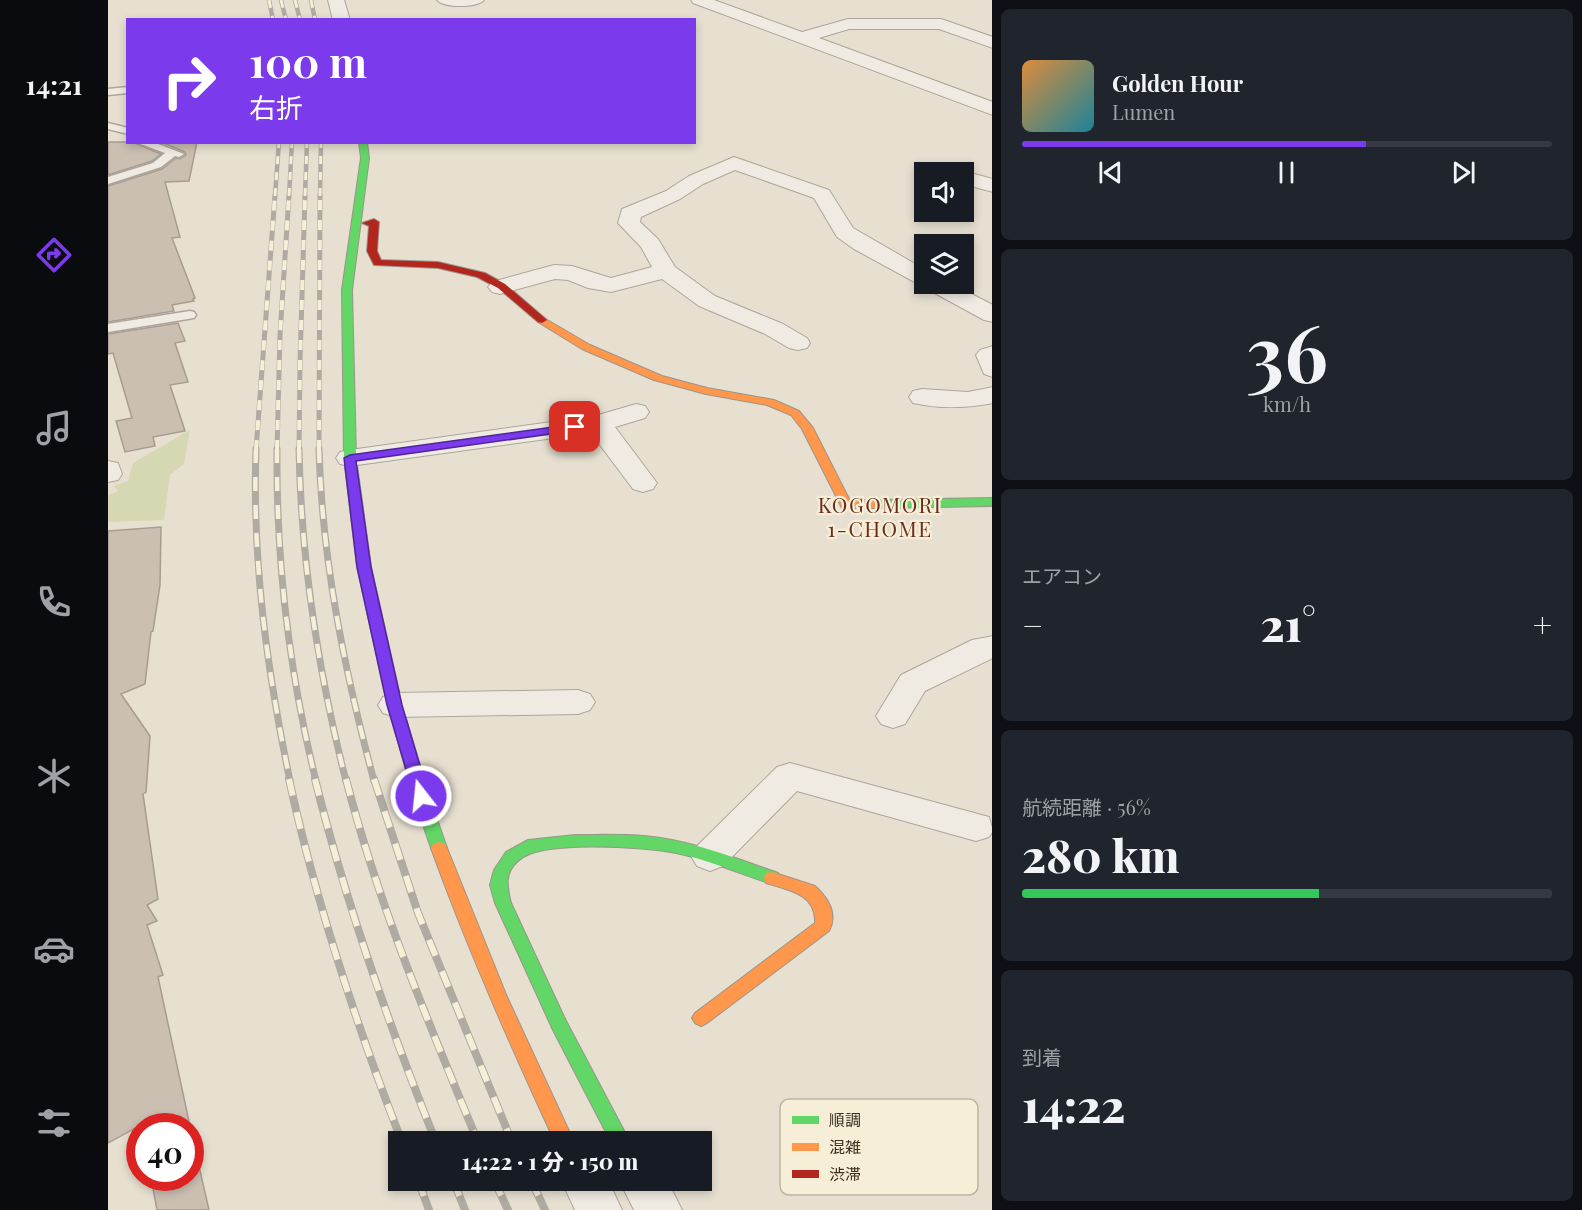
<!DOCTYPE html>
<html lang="ja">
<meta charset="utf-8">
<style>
:root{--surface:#171b24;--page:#20242c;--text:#f1f3f6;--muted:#9ea1a6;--line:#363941;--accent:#7c3aed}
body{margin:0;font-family:"Playfair Display","Noto Sans JP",serif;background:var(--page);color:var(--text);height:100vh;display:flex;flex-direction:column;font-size:22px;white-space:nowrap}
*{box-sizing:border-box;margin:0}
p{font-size:20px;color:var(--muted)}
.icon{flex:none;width:33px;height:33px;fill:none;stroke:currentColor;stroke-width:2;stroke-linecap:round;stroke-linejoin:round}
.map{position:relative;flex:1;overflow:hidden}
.panel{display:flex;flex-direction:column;gap:9px;padding:9px;background:#0d0f14;width:590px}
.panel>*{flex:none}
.hud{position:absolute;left:18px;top:18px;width:570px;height:126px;border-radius:0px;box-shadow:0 3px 9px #0003;background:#7c3aed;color:#fff;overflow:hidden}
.tools{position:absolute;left:806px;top:162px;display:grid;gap:12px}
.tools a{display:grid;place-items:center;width:60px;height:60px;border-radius:0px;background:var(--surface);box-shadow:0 3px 9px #0003;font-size:30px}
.speed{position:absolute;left:18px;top:1113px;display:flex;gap:12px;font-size:30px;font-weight:700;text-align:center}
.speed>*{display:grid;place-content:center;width:78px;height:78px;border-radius:50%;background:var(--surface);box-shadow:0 3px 9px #0003;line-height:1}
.speed .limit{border:9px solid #d22;background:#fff;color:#111}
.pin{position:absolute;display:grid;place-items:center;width:51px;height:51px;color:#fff;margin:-26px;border-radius:12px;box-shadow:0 3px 9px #0006}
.me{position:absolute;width:66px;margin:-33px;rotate:344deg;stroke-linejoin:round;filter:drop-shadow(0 0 4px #0008)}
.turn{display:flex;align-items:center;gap:21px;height:126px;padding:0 24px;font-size:27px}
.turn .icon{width:78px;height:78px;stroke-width:2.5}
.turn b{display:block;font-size:42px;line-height:51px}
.big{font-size:45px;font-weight:800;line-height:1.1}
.panel .card{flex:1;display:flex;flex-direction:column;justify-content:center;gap:9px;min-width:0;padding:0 21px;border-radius:9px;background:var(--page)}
.panel .dial{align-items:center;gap:0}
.dial b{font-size:78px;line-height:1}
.song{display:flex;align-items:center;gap:18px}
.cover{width:72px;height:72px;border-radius:9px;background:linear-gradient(135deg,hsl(30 70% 55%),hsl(190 70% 35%))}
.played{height:6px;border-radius:3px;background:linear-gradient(90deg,var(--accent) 65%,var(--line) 65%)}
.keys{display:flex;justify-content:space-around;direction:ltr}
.heat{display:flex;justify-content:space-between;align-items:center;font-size:33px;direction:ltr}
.charge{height:9px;border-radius:4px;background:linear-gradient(90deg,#34c759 56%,var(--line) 0)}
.trip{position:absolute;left:280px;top:1131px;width:324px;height:60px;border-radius:0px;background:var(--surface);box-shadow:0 3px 9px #0003;font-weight:800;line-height:60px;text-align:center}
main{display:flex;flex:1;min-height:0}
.dock{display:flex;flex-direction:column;width:108px;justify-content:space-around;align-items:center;background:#090b0e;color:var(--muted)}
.dock .icon{width:42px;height:42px}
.dock .current{color:var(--accent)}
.dock b{font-size:27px;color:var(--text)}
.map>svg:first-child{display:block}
.green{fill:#d6d7b3}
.building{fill:#cbbfb2;stroke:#a89c90;stroke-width:1.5}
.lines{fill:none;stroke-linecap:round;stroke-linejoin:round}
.lane-casing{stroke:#ada599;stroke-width:3}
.street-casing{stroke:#ada599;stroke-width:2}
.fast-casing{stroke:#9c958a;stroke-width:2}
.slow-casing{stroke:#9c958a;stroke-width:2}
.jam-casing{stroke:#9c958a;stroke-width:2}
.lane{fill:#efebe3;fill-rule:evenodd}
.street{fill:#efebe3;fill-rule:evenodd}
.fast{fill:#63d668;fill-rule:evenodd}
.slow{fill:#ff974d;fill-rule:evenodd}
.jam{fill:#b3261e;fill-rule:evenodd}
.rail-far3-casing{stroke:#afaaa2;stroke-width:4.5}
.rail-far2-casing{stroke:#afaaa2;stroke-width:5}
.rail-far1-casing{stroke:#afaaa2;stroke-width:7}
.rail-casing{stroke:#afaaa2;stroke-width:8}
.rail-far3{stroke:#f7eed8;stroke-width:3;stroke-dasharray:8;stroke-linecap:butt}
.rail-far2{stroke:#f7eed8;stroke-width:4;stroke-dasharray:10;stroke-linecap:butt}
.rail-far1{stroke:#f7eed8;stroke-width:4.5;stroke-dasharray:14;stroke-linecap:butt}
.rail{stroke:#f7eed8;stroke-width:6;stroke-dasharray:17;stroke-linecap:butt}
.route{fill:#7c3aed;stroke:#51269a;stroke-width:1.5}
.labels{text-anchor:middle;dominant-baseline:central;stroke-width:4.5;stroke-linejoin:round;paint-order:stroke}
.neighbourhood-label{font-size:21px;letter-spacing:1.5px;fill:#6b2e1e;stroke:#f7eed8}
.key{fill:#f7eed8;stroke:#bfb4a1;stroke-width:1.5}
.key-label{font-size:16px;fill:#3d2e20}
</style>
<main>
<nav class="dock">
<b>14:21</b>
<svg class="icon current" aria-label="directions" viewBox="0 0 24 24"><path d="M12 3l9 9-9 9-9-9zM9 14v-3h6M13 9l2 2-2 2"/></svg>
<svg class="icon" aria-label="music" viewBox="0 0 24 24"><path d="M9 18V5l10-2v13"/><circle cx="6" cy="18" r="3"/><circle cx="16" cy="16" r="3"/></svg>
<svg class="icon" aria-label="phone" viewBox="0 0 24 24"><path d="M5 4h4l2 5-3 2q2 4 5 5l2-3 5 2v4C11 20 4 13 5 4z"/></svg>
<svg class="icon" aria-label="climate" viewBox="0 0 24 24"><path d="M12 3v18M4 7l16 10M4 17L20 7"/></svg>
<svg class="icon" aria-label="car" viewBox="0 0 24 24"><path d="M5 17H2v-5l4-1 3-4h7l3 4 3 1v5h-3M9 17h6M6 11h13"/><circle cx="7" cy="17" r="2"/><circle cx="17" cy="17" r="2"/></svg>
<svg class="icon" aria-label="filters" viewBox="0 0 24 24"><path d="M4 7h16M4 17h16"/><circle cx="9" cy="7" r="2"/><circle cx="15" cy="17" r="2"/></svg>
</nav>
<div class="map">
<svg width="885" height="1210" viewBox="0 0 885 1210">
<rect width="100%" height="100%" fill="#e7e0d1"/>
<path class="green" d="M 82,430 L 76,464 L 62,475 L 56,520 L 0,522 L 0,495 L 10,491 L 6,486 L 20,481 L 25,463 Z"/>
<path class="building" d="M 0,142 L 25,142 L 53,154 L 44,161 L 0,175 Z
M 53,142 L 89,142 L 81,181 L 57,182 L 72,237 L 64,238 L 87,298 L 85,299 L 86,301 L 64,305 L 66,311 L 0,322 L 0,186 L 54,169 L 68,158 L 72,159 L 78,155 L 77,152 Z
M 70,323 L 77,341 L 67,343 L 80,382 L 62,385 L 77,431 L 45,437 L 47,446 L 17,452 L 8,421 L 24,418 L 5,353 L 0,354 L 0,334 Z
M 53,527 L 52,585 L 45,631 L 43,632 L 37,684 L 13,694 L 42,736 L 38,792 L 35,794 L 50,899 L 39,905 L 49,921 L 39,925 L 55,975 L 50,977 L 82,1126 L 33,1125 L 0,1143 L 0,531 Z
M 82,1127 L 101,1210 L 49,1210 L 43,1178 L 82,1178 Z"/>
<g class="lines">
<g class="lane-casing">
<path id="lane" d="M 20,87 L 20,93 L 0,95 L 0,89 Z
M 0,123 L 20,128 L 20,134 L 0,129 Z
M 27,142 L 45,142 L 76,154 L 71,157 L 67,156 L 53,167 L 0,184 L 0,177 L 45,163 L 57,153 Z
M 82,311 L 86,312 L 88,315 L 86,318 L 0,332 L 0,324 Z"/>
</g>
<g class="street-casing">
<path id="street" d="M 220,0 L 236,0 L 242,20 L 225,20 Z
M 329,0 L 376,0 C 369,8 336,8 329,0 Z
M 583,0 L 606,0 L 694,32 L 740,19 L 833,19 L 885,37 L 885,48 L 831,29 L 741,29 L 711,38 L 885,102 L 885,115 L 585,3 Z
M 626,157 L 721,190 L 745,228 L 816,269 L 816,284 L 844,284 L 885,305 L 885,322 L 876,320 L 746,249 L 729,237 L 706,198 L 627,170 L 595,184 L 572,199 L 533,217 L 532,222 L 550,239 L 567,267 L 607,296 L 675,324 L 699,338 L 702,343 L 699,348 L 690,350 L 681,348 L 657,334 L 591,306 L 554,279 L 503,292 L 480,288 L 460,280 L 447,279 L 392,294 L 384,292 L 380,287 L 384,282 L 446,265 L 464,266 L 503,278 L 544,267 L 533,247 L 510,223 L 514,209 L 558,191 L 581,176 Z
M 855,171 L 885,179 L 885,192 L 855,184 L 855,172 L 848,172 Z
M 885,346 L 885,377 L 876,374 L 868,355 L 872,350 Z
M 885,387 L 885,403 C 858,408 831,409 805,403 L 801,397 L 805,391 L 814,389 L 860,392 Z
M 528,404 L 537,406 L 541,412 L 537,418 L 507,427 L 549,483 L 545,489 L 535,492 L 525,489 L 483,433 L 242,466 L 232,464 L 228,458 L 232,452 L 242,450 L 487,416 Z
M 0,461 L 10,463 L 14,474 L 10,480 L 0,482 Z
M 885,636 L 885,658 L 817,691 L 797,724 L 785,728 L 773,724 L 768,716 L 793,675 L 864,640 Z
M 470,690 L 482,694 L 487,702 L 482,710 L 470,714 L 287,717 L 275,713 L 270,705 L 275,697 L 287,693 Z
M 682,763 L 881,817 L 885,831 L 881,837 L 868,841 L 689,791 L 615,866 L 602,871 L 589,866 L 583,856 L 589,846 L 669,767 Z
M 453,1180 L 500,1180 L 514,1210 L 467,1210 Z
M 511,1180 L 559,1180 L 574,1210 L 526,1210 Z"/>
</g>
<g class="fast-casing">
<path id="fast" d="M 251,142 L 259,142 L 261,158 L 244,290 L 248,458 L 263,567 L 294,705 L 321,796 L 339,848 L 337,852 L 331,854 L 325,852 L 323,848 L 305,796 L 280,705 L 249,567 L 236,458 L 234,290 L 253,158 Z
M 885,498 L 885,506 L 770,508 L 764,504 L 770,500 Z
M 467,835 C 490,835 514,834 536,836 C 583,840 626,858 670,873 L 672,878 L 670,883 L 664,884 C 632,874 601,860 568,853 C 537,847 431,839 410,861 C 396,873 399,887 403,903 L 458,1021 L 522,1142 L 503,1142 L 445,1030 L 387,903 L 382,885 L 386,870 L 398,852 L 420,840 Z"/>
</g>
<g class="slow-casing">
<path id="slow" d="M 434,317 L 482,345 L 554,376 L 599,388 L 666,400 L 691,411 L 705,428 L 742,501 L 770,500 L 776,504 L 770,508 L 734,508 L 694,429 L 683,415 L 659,405 L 598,394 L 546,380 L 474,349 L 430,322 L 430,318 Z
M 331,842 L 337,844 L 339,848 L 399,997 L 466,1142 L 447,1142 C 402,1045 359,948 323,848 L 325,844 Z
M 664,872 L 707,886 C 720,898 730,914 721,931 L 599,1023 L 593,1026 L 587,1023 L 584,1018 L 587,1013 L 707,923 C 709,894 680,890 658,883 L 656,878 L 658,873 Z"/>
</g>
<g class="jam-casing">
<path id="jam" d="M 266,219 L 271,222 L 269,251 L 273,260 L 330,262 L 377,273 L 397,284 L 439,320 L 434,323 L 430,322 L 390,288 L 369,277 L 330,268 L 266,265 L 259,251 L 261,226 L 254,223 Z"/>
</g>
<use href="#lane" class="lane"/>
<use href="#street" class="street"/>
<use href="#fast" class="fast"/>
<use href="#slow" class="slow"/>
<use href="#jam" class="jam"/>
<g class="rail-far3-casing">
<path id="rail-far3" d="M 161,0 L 165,20
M 173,0 L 178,20
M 187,0 L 192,20
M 203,0 L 207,20
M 167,196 L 171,142
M 181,196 L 184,142
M 197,196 L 199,142
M 212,196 L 213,142"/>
</g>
<g class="rail-far2-casing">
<path id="rail-far2" d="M 148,450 L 167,195
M 169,450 L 172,335 L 181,195
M 191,450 L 192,362 L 197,195
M 211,450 L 212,195"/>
</g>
<g class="rail-far1-casing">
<path id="rail-far1" d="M 148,449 C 144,562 159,670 182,781
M 169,449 C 168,560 181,672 208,781
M 191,449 C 193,562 210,671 238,781
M 211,449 C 214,562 237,672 266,781"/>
</g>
<g class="rail-casing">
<path id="rail" d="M 181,779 C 208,903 248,1024 294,1142
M 207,779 C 238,904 280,1023 328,1142
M 238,779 C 270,904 321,1024 370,1142
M 266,779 L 310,913 L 404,1142
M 310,1180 L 321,1210
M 345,1180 L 357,1210
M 386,1180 L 400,1210
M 423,1180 L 437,1210"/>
</g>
<use href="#rail-far3" class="rail-far3"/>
<use href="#rail-far2" class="rail-far2"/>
<use href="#rail-far1" class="rail-far1"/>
<use href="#rail" class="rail"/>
</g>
<path class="route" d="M 467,424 L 471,425 L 471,430 L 248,461 L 263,567 L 294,705 L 321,796 L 319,800 L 307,800 L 279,705 L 249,567 L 236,458 L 242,455 Z"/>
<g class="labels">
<g class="neighbourhood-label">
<text x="772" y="504">KOGOMORI<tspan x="772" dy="24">1-CHOME</tspan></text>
</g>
</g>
<rect x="672" y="1099" width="198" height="96" rx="9" class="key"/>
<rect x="684" y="1116" width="27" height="8" fill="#63d668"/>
<rect x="684" y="1143" width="27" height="8" fill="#ff974d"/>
<rect x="684" y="1170" width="27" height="8" fill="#b3261e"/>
<g class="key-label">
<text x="721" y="1126">順調</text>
<text x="721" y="1153">混雑</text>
<text x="721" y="1180">渋滞</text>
</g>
</svg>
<div class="tools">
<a><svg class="icon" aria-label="sound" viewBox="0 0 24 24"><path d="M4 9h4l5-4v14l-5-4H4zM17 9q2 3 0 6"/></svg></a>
<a><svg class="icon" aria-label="layers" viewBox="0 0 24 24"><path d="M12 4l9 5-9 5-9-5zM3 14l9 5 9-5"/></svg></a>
</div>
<div class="speed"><div class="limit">40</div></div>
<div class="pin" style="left:467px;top:427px;background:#d93025"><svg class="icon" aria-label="arrive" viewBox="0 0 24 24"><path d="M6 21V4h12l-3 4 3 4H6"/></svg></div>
<svg class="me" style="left:313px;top:796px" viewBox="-20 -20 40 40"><circle r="17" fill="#7c3aed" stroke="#fff" stroke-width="3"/><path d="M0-11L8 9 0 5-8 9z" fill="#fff"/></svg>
<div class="trip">14:22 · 1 分 · 150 m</div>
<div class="hud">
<div class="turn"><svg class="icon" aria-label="right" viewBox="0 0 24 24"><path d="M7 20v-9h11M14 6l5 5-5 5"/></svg><div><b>100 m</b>右折</div></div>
</div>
</div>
<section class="panel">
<div class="card">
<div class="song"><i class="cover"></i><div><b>Golden Hour</b><p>Lumen</p></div></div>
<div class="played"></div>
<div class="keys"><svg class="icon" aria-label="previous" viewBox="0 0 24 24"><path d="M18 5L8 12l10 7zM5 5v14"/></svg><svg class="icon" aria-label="pause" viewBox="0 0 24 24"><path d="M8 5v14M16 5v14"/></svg><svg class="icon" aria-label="next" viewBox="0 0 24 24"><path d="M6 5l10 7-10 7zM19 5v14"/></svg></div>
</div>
<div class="card dial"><b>36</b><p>km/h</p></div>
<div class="card"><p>エアコン</p>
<div class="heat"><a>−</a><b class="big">21°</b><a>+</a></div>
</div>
<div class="card"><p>航続距離 · 56%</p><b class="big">280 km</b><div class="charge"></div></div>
<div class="card"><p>到着</p><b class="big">14:22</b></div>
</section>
</main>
